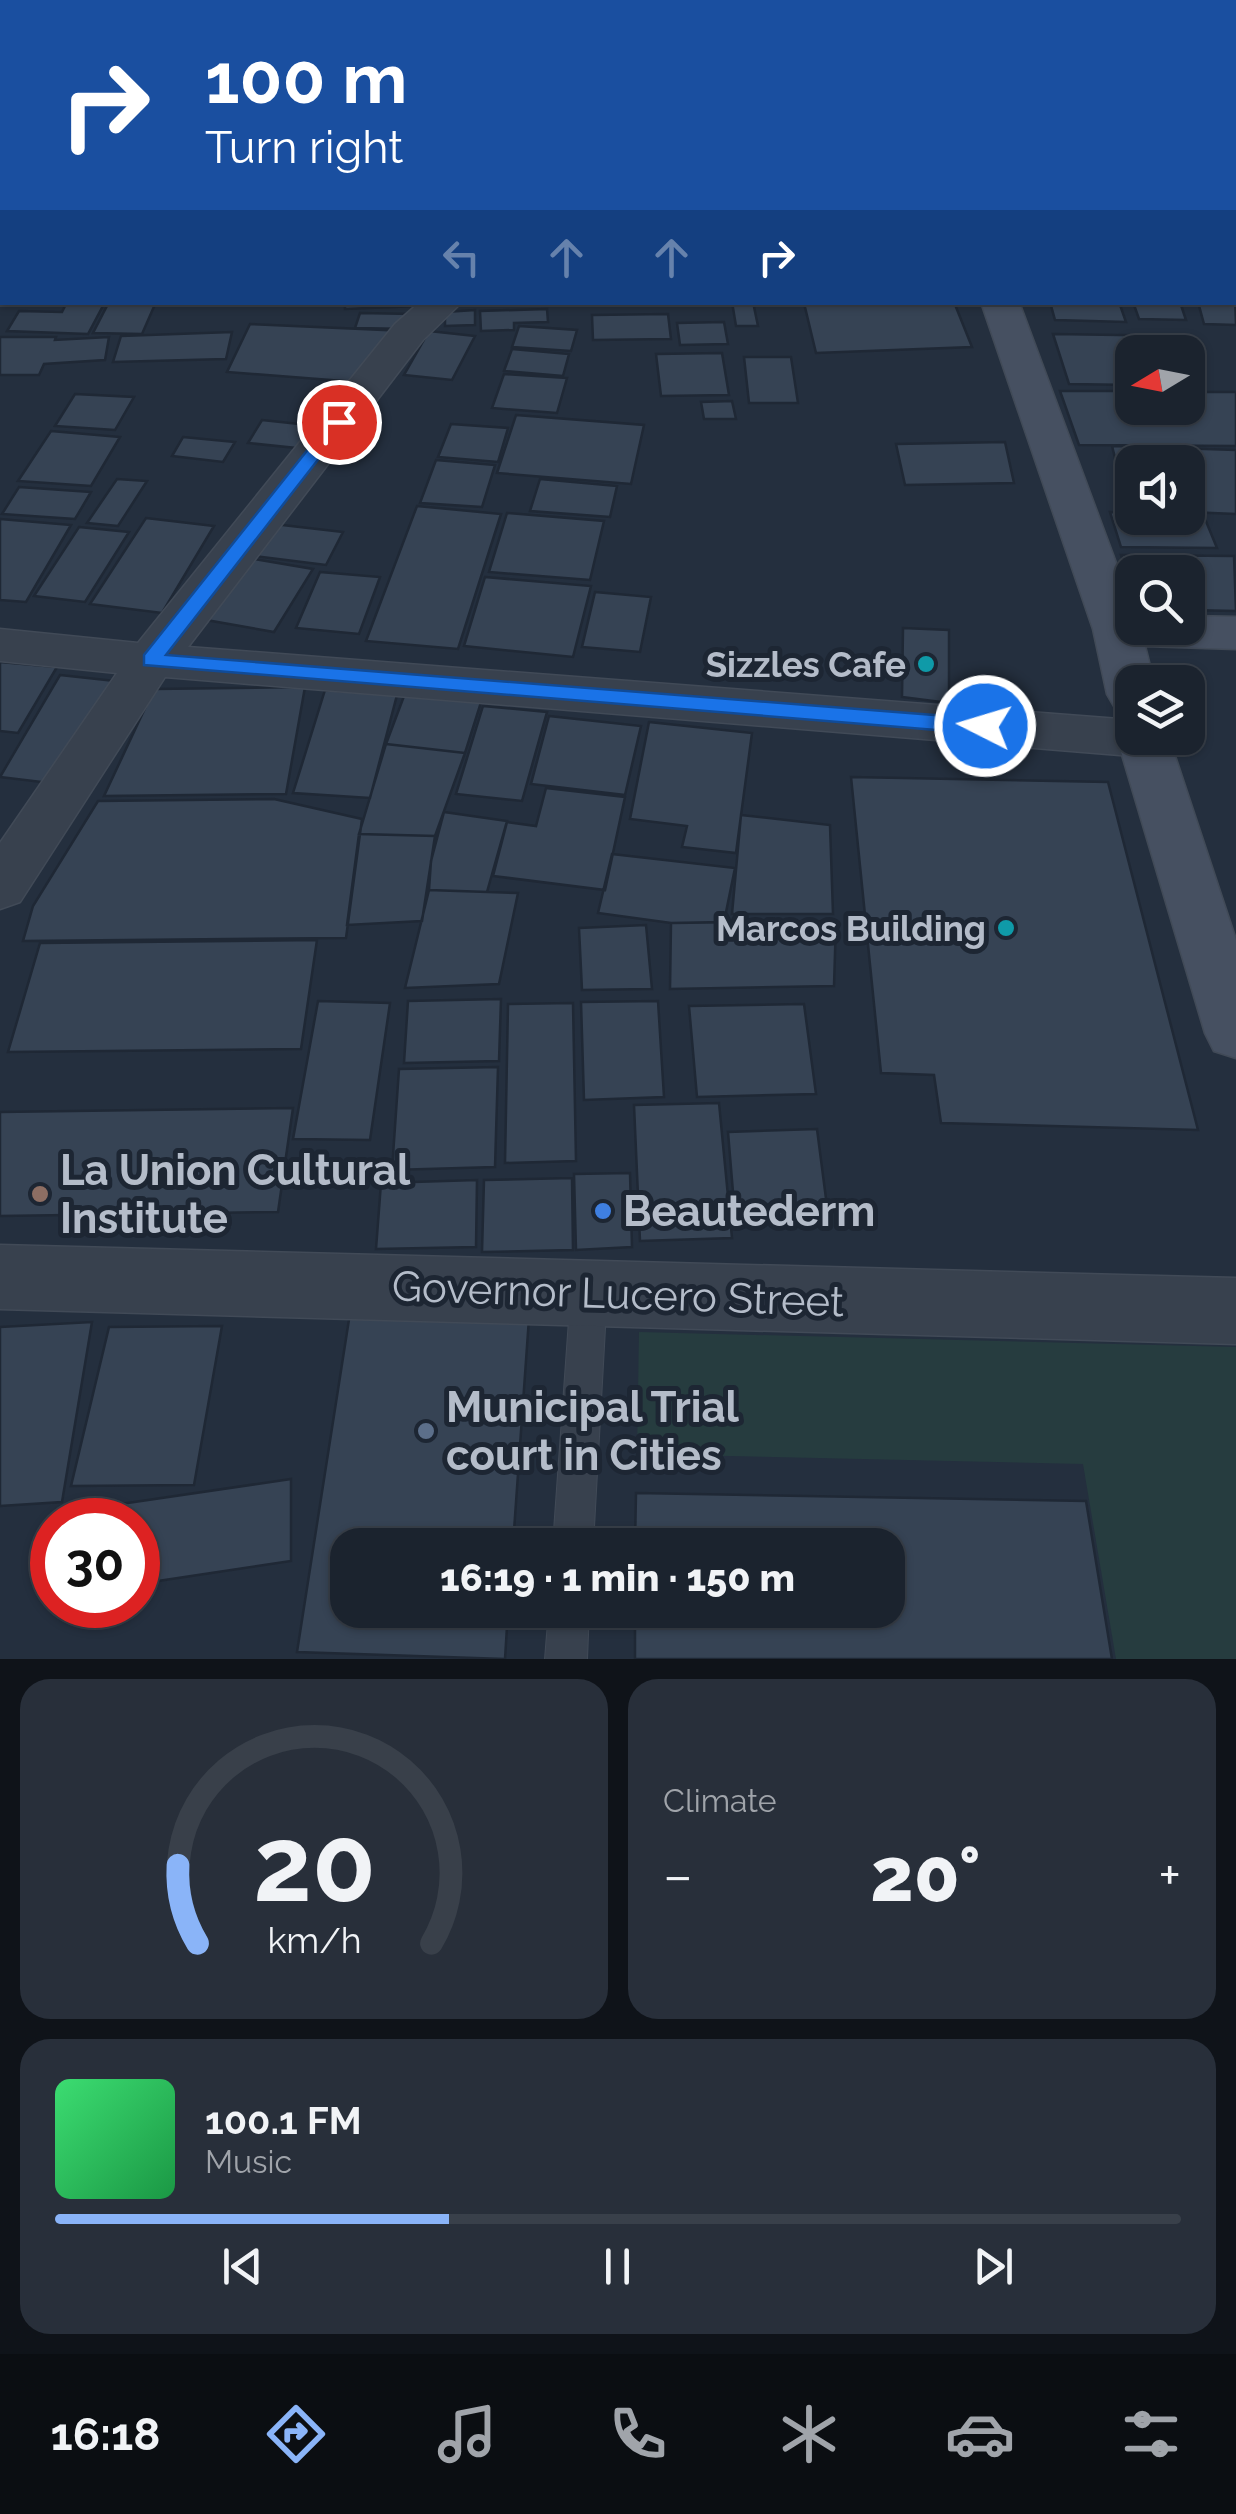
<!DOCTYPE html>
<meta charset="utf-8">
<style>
:root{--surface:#1b232e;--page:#282f3a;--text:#f1f3f6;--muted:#a0a4aa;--line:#39404a;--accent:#8ab4f8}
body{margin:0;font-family:Raleway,sans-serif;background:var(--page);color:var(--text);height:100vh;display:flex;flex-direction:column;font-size:38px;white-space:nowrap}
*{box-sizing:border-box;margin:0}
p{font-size:32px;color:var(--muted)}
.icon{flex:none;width:55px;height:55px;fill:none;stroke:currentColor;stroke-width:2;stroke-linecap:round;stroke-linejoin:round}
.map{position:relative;height:1659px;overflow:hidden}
.drawer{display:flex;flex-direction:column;gap:20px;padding:20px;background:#0f1319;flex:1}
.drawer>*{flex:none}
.hud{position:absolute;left:0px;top:0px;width:1238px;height:305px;box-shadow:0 2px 8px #0004,0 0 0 2px var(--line);background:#1a4fa0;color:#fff;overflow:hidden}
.needle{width:65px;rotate:260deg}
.fabs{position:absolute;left:1115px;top:335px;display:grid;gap:20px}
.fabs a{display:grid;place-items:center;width:90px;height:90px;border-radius:20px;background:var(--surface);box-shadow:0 2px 8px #0004,0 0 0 2px var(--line);font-size:50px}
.speed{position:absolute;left:30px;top:1498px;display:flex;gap:20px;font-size:50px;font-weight:700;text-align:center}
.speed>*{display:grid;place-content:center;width:130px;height:130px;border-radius:50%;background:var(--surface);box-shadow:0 2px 8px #0004,0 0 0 2px var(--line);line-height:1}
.speed .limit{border:15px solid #d22;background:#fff;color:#111}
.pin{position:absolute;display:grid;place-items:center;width:85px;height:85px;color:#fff;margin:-42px;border:5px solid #fff;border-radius:50%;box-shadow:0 2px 10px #0007}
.me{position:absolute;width:110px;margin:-55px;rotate:275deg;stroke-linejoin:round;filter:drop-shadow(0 0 8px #0008)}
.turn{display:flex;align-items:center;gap:35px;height:210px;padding:0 40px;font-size:45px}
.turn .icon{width:130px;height:130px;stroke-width:2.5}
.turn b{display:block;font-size:70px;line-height:85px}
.lanes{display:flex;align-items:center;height:95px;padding:0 40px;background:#0003;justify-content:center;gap:50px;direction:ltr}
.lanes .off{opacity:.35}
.big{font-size:75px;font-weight:800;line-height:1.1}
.drawer .widget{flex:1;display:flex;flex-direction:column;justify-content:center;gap:15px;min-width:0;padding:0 35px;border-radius:30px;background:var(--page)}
.drawer .dial{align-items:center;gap:0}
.dial svg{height:260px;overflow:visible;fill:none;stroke:var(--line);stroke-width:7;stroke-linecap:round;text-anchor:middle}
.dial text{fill:var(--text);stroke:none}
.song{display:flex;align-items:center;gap:30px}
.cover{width:120px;height:120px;border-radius:15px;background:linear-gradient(135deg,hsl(140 70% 55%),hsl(140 70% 35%))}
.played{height:10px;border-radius:5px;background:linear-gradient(90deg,var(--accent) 35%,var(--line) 35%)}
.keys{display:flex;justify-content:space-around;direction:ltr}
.heat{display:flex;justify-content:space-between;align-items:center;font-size:55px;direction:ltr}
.drawer .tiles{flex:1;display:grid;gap:20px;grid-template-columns:1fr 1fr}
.widget:last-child{grid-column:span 2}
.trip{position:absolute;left:330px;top:1528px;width:575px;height:100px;border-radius:30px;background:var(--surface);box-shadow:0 2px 8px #0004,0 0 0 2px var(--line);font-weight:800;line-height:100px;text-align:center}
.tab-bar{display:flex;height:160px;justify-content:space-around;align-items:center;background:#0b0e12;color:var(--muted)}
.tab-bar .icon{width:70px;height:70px}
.tab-bar .current{color:var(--accent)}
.tab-bar b{font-size:45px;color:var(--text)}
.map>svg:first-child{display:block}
.green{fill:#263c3f}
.building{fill:#364354;stroke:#1f2835;stroke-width:2.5}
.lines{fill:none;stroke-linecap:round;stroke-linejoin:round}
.lane-casing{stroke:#414a57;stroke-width:2}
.street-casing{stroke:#414a57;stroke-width:3}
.secondary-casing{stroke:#414a57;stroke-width:3}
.lane{fill:#38414e;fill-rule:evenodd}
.street{fill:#38414e;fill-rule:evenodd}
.secondary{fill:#465061;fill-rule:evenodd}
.route{fill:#1a73e8;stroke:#114b97;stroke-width:2.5}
.culture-dot{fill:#0f9aa8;stroke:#1d2633;stroke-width:4}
.education-dot{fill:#8d6e63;stroke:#1d2633;stroke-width:4}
.shop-dot{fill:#3f7fe0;stroke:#1d2633;stroke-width:4}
.service-dot{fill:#5c6f8a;stroke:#1d2633;stroke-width:4}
.labels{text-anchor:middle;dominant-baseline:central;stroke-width:10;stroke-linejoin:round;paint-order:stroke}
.poi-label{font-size:35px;font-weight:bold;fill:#b4bcc9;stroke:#1d2633;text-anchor:end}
.near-poi-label{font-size:42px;font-weight:bold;fill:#b4bcc9;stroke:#1d2633;text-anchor:start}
.near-street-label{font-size:42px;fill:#b4bcc9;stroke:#1d2633}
</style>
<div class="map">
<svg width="1236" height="1659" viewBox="0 0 1236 1659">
<rect width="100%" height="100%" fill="#242f3e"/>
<path class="green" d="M 639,1332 L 1236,1347 L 1236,1659 L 1116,1659 L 1083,1464 L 637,1454 Z"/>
<path class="building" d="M 1235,295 L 1236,325 L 1204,324 L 1198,302 L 1235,302 Z
M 67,302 L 105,302 L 88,334 L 7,331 L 19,311 L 62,312 Z
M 109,302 L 156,302 L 142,334 L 93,333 Z
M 345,302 L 416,302 L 416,306 L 345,309 Z
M 732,302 L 753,302 L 758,326 L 736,326 Z
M 954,302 L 972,347 L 816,353 L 804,303 Z
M 1050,302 L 1119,302 L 1126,322 L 1055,320 Z
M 1133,302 L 1180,302 L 1186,320 L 1139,319 Z
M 547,309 L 548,322 L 514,323 L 514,330 L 481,331 L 480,311 Z
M 475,310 L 475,325 L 445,326 L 445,312 Z
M 360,313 L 414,314 L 410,329 L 355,328 Z
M 668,314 L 671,339 L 593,340 L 592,315 Z
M 724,322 L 728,344 L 680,345 L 677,323 Z
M 250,324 L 406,331 L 369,383 L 227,372 Z
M 519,326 L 577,330 L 571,351 L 512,347 Z
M 429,331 L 475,336 L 452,380 L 404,375 Z
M 232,332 L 226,359 L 113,362 L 121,336 Z
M 1053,334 L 1184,336 L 1204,387 L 1188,386 L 1188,352 L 1132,352 L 1132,385 L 1069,384 Z
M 0,337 L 56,337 L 55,340 L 109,337 L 105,360 L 44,364 L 39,375 L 0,375 Z
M 512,349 L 569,354 L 563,376 L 504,371 Z
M 722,353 L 729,395 L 661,396 L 656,354 Z
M 744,357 L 791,357 L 798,403 L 749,403 Z
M 504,374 L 567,378 L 557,413 L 492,408 Z
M 1060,391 L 1132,391 L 1132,408 L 1188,408 L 1188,392 L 1236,392 L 1236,446 L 1079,445 Z
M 75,394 L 134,397 L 115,430 L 55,426 Z
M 732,401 L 736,419 L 704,419 L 701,402 Z
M 516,415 L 644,425 L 631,484 L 497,473 Z
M 262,420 L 318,426 L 306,449 L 248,443 Z
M 451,424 L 508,428 L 498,462 L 438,457 Z
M 51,431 L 120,437 L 91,486 L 18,481 Z
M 183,437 L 235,442 L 223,462 L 172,456 Z
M 1005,442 L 1014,483 L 905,485 L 896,444 Z
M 1112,446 L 1236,450 L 1236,514 L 1188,512 L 1188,462 L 1132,462 L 1132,509 L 1128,509 Z
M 436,460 L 495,465 L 482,507 L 420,503 Z
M 117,479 L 147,481 L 118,526 L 87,523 Z
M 540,479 L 617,486 L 610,517 L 530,511 Z
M 19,487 L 91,492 L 75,519 L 2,514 Z
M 417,506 L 501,514 L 458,649 L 366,641 Z
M 1110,512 L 1132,513 L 1132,518 L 1203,514 L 1217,548 L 1121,547 Z
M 507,513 L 604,521 L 590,580 L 489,572 Z
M 146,518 L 214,526 L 162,613 L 90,604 Z
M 0,519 L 71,525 L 26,602 L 0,600 Z
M 265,523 L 343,532 L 326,565 L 246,555 Z
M 79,527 L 129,532 L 85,602 L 34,596 Z
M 1121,555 L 1234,556 L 1236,611 L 1188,610 L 1188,572 L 1132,572 L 1132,589 Z
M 236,556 L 313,569 L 274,632 L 195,618 Z
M 320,572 L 380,577 L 359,634 L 296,628 Z
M 485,577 L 591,586 L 573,657 L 464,646 Z
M 595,592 L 651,597 L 640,652 L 582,647 Z
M 903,628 L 949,630 L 949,703 L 902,697 Z
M 0,662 L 57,667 L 18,733 L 0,731 Z
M 60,675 L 115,681 L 58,784 L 0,777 Z
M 305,687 L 286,794 L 104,796 L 154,689 Z
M 407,688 L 483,696 L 465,753 L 386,744 Z
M 325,690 L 397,695 L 370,798 L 293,793 Z
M 483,706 L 547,712 L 522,801 L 456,794 Z
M 549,716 L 641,726 L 625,795 L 531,784 Z
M 649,722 L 752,733 L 736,853 L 682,847 L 687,826 L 630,819 Z
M 386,744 L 465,753 L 435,836 L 359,834 Z
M 851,777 L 1108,782 L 1198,1130 L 941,1123 L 934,1075 L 881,1073 Z
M 546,788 L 625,797 L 605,890 L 493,876 L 507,822 L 536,826 Z
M 274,799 L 362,819 L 346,938 L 23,941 L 33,906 L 98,801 Z
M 444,812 L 507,821 L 487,892 L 429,890 L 431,861 Z
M 741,815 L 830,825 L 833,914 L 732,914 Z
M 359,834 L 435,836 L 422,921 L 347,925 Z
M 612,854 L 735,868 L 724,922 L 671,923 L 598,913 Z
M 429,890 L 518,893 L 499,984 L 405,988 Z
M 836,921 L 834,986 L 670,989 L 671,923 Z
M 646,925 L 652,989 L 582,990 L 579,928 Z
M 317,940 L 301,1049 L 8,1052 L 40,943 Z
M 501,999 L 499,1061 L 404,1063 L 408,1001 Z
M 318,1001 L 390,1003 L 370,1140 L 293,1139 Z
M 658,1001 L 664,1097 L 584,1100 L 581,1002 Z
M 573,1003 L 576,1161 L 505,1163 L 508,1004 Z
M 804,1004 L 816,1094 L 697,1097 L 689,1006 Z
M 498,1067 L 495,1167 L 392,1170 L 399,1069 Z
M 719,1103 L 732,1238 L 640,1241 L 634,1105 Z
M 293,1108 L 278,1212 L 0,1216 L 0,1112 Z
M 817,1129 L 828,1214 L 735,1216 L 728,1132 Z
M 630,1173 L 632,1247 L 576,1250 L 574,1174 Z
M 572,1178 L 573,1250 L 482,1252 L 484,1180 Z
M 477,1180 L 476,1247 L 376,1249 L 381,1183 Z
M 350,1313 L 529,1318 L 513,1545 L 348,1545 L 348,1610 L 508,1610 L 505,1659 L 297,1652 Z
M 92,1322 L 62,1502 L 0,1506 L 0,1327 Z
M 222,1326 L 194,1485 L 71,1486 L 109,1327 Z
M 291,1479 L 291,1561 L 138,1584 L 138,1520 L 65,1520 L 66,1512 Z
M 636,1493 L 1086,1501 L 1112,1659 L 635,1659 L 635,1610 L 888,1610 L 888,1545 L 635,1545 Z"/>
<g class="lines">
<g class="lane-casing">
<path id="lane" d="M 589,1276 L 601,1280 L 607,1292 L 593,1545 L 553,1545 L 571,1292 L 577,1280 Z
M 549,1610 L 589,1610 L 587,1659 L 545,1659 Z"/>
</g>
<g class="street-casing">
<path id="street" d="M 0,154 L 2,154 L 2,174 L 0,174 Z
M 420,302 L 462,302 L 423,340 L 188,647 L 1132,720 L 1132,738 L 1170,739 L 1162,752 L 1144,757 L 165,677 L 20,902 L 0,909 L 0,843 L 117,673 L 0,661 L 0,629 L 138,643 L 395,324 Z
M 0,1245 L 1236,1278 L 1236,1344 L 0,1309 Z"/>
</g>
<g class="secondary-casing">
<path id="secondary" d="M 855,0 L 884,0 L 885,2 L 857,2 Z
M 981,302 L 1019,302 L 1132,606 L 1132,628 L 1188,628 L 1188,616 L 1236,617 L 1236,649 L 1145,646 L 1154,682 L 1132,682 L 1132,711 L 1114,706 L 1107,694 L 1093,629 Z
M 1132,723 L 1132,738 L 1169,738 L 1236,940 L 1236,1058 L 1214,1051 L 1205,1033 L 1117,738 L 1125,725 Z"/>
</g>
<use href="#lane" class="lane"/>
<use href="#street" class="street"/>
<use href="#secondary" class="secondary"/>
</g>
<path class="route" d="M 339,416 L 348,422 L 345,425 L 166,655 L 985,719 L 995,726 L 985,734 L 144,665 L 144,655 L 333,418 Z"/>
<g class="culture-dot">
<circle cx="926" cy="664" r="10"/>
<circle cx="1006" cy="928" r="10"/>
</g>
<circle class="education-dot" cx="40" cy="1194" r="10"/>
<circle class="shop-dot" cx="603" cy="1211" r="10"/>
<circle class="service-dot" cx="426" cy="1431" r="10"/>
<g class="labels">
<g class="poi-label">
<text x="906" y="664">Sizzles Cafe</text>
<text x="986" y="928">Marcos Building</text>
</g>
<g class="near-poi-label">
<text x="60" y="1170">La Union Cultural<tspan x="60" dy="48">Institute</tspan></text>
<text x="623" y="1211">Beautederm</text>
<text x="446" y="1407">Municipal Trial<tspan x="446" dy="48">court in Cities</tspan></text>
</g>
<g class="near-street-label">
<text transform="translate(618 1294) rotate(2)">Governor Lucero Street</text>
</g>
</g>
</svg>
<div class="fabs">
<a><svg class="needle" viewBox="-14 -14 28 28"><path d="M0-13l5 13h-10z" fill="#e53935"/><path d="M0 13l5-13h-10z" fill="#a0a4aa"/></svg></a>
<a><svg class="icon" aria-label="sound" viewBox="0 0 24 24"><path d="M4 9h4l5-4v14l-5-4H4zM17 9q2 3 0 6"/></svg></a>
<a><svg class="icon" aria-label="search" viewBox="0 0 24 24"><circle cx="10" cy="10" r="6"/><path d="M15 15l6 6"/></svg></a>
<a><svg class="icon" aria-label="layers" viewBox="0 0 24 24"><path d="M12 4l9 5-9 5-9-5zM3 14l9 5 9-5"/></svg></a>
</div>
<div class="speed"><div class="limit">30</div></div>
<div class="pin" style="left:339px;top:422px;background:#d93025"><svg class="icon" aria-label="arrive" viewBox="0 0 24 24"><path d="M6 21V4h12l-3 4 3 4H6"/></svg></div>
<svg class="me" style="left:985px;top:726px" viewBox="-20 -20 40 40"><circle r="17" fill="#1a73e8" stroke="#fff" stroke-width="3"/><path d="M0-11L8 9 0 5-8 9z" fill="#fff"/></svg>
<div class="trip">16:19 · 1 min · 150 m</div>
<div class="hud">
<div class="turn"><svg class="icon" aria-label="right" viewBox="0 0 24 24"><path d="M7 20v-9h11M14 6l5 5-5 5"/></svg><div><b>100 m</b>Turn right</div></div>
<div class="lanes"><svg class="icon off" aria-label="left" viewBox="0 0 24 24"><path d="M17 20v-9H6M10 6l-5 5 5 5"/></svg><svg class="icon off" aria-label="ahead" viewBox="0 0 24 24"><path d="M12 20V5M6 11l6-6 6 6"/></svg><svg class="icon off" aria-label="ahead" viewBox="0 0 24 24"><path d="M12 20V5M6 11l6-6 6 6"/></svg><svg class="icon" aria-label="right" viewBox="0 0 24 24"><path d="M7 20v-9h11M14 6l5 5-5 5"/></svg></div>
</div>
</div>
<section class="drawer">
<div class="tiles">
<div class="widget dial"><svg viewBox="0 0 100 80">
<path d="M14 69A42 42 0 1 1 86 69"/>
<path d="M14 69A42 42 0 0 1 8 45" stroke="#8ab4f8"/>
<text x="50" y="56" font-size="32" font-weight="700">20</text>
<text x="50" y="72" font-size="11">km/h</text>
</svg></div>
<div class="widget"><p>Climate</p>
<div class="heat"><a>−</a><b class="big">20°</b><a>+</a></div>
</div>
<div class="widget">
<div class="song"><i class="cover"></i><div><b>100.1 FM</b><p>Music</p></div></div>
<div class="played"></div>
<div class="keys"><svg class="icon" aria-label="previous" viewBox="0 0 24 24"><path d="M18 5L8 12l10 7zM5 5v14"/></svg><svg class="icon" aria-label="pause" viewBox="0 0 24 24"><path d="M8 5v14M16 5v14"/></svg><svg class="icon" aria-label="next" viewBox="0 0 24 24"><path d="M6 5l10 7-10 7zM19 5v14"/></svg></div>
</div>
</div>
</section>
<nav class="tab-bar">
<b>16:18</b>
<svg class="icon current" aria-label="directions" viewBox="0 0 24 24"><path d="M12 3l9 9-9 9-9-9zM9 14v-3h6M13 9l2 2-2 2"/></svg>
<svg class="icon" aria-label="music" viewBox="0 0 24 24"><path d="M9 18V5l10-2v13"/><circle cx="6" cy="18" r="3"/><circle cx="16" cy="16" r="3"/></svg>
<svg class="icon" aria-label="phone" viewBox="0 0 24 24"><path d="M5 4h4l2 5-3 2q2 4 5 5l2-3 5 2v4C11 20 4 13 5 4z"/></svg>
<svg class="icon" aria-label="climate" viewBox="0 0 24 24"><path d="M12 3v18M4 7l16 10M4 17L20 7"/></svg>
<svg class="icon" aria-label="car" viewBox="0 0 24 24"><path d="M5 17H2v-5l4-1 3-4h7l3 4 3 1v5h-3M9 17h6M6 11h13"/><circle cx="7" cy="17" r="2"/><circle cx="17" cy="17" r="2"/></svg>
<svg class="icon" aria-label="filters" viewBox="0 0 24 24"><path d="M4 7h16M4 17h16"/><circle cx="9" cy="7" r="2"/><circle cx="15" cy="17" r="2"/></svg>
</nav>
